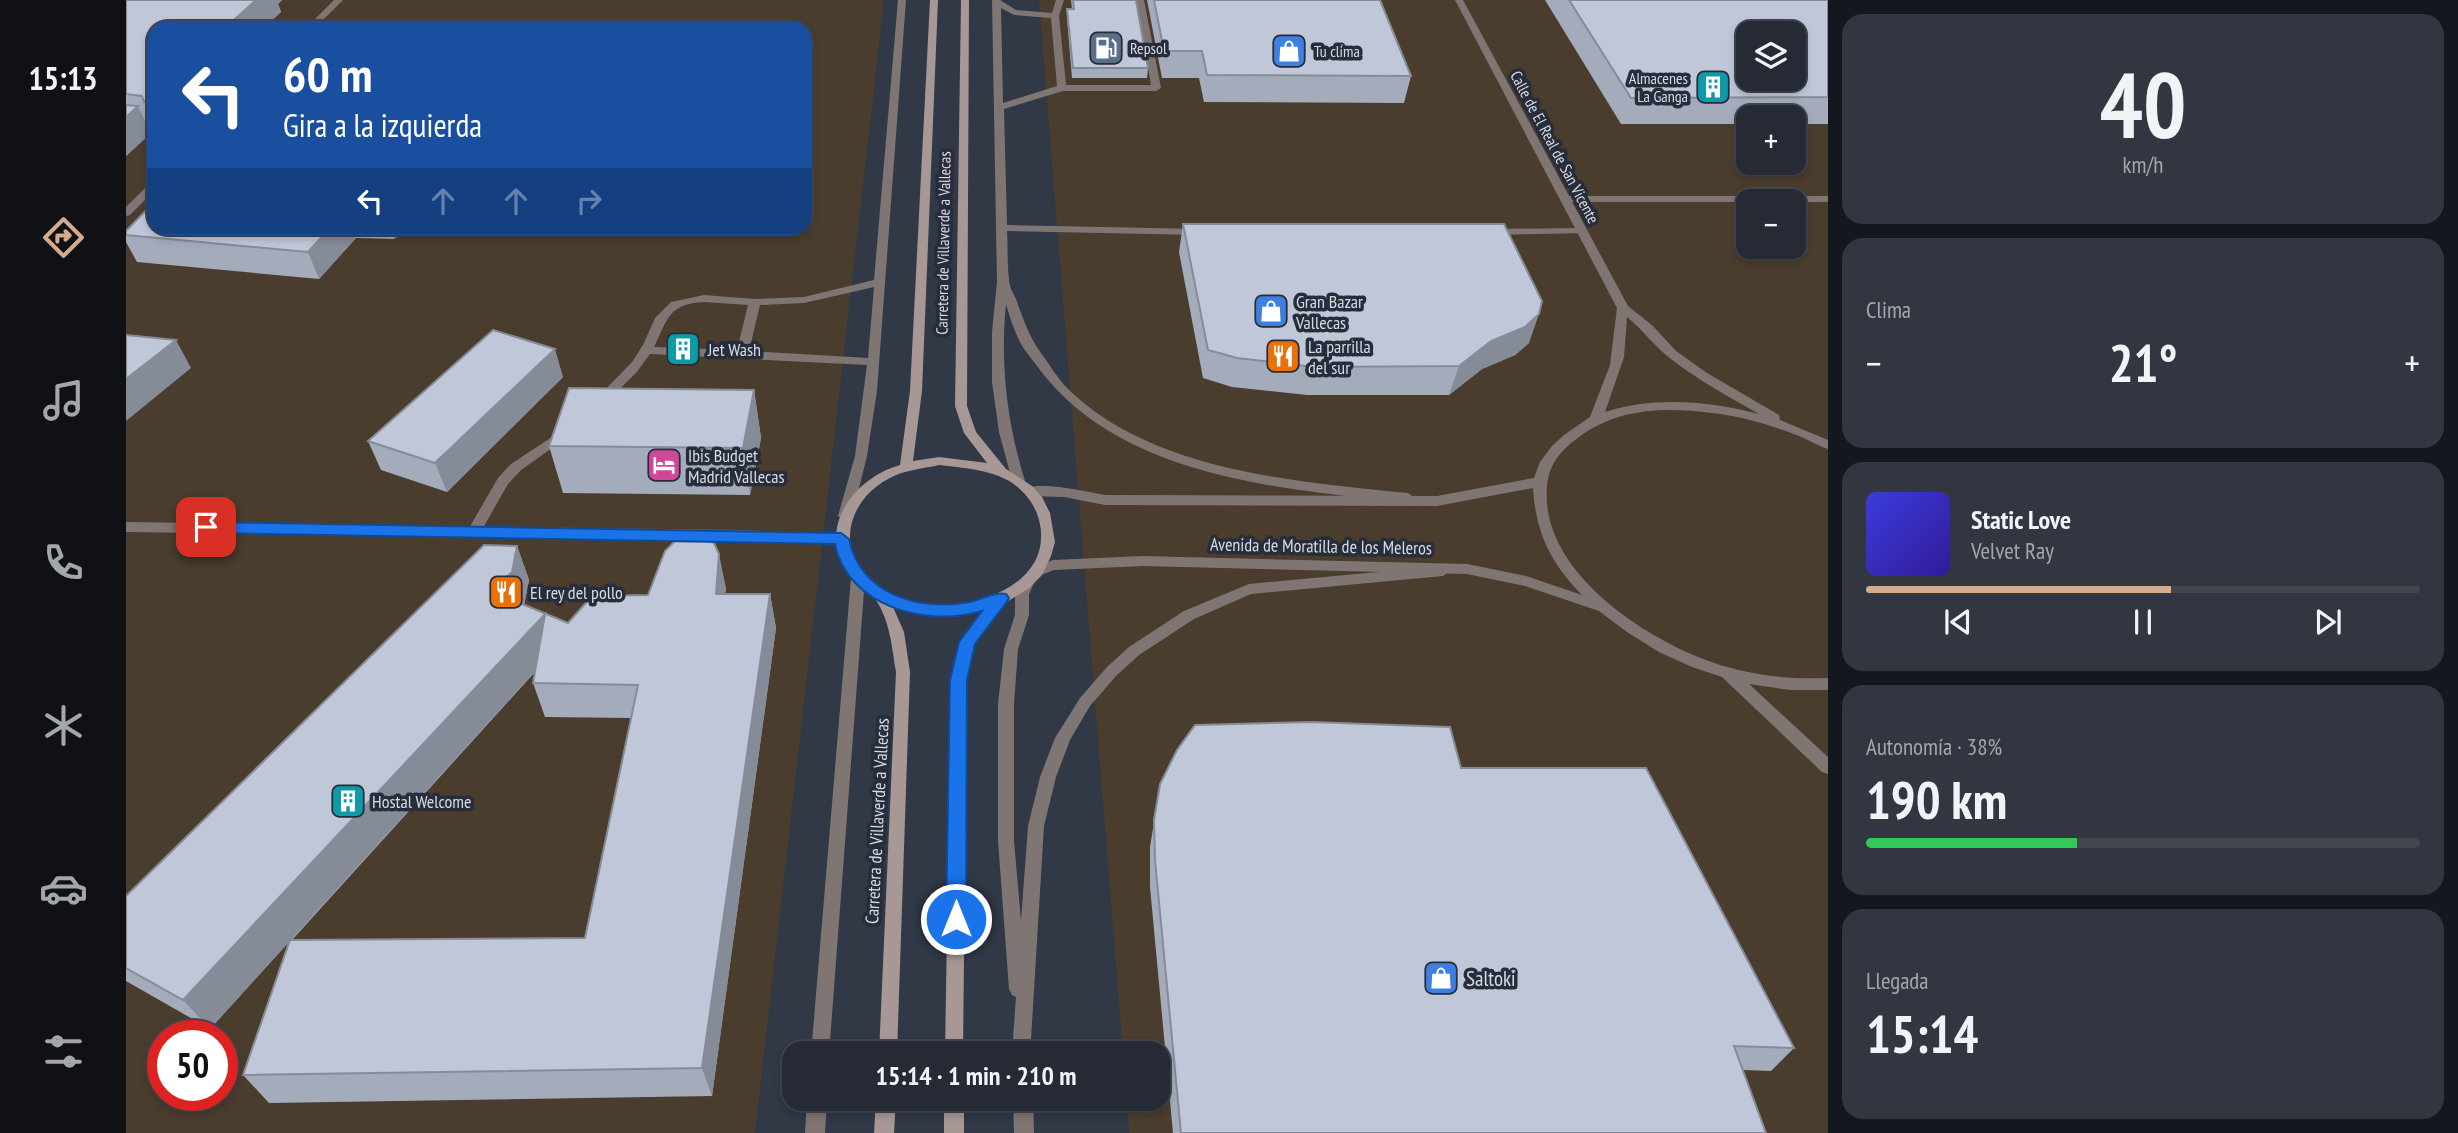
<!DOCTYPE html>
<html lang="es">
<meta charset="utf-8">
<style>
:root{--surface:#252a34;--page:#313640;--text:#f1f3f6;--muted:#a3a7ac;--line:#42464f;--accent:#d6ab8b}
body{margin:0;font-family:"PT Sans Narrow",sans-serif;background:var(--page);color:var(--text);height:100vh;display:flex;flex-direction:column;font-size:26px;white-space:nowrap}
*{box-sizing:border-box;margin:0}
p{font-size:23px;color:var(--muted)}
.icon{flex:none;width:38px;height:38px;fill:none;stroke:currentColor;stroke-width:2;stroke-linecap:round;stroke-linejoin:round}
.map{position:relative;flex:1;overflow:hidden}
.details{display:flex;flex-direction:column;gap:14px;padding:14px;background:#14171d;width:630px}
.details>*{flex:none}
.top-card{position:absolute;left:21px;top:21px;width:665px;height:214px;border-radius:21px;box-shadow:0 4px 10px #0003,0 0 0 2px var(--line);background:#1a4fa0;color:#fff;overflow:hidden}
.tools{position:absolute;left:1610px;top:21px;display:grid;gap:14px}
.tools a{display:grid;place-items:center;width:70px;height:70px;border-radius:14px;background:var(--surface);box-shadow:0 4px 10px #0003,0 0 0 2px var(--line);font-size:35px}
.speed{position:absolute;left:21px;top:1020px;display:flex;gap:14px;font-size:35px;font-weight:700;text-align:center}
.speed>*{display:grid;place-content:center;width:91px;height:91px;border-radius:50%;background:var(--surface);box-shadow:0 4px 10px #0003,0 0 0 2px var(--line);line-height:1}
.speed .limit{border:10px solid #d22;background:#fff;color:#111}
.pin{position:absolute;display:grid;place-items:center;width:60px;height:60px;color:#fff;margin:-30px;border-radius:14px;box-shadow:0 4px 10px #0006}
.me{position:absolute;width:77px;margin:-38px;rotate:0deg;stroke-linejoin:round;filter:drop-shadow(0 0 5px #0008)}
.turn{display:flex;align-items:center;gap:24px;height:147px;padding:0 21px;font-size:32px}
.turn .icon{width:91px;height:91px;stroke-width:2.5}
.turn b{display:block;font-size:49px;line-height:60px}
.lanes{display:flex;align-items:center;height:66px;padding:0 21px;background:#0003;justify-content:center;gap:35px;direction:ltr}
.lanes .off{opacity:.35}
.big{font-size:52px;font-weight:700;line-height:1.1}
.details .tile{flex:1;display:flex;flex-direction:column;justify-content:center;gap:10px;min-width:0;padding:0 24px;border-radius:21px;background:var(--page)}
.details .dial{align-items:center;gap:0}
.dial b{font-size:91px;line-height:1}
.song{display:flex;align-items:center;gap:21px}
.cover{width:84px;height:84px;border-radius:10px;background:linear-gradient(135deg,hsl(240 70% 55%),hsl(250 70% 35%))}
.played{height:7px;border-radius:4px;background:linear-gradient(90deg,var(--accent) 55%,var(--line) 55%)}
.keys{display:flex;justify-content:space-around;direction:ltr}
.heat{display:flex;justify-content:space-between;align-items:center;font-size:38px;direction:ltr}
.charge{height:10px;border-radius:5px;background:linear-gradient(90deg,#34c759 38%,var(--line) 0)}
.trip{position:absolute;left:656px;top:1041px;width:388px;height:70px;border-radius:21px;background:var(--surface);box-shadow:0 4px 10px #0003,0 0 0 2px var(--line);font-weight:700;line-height:70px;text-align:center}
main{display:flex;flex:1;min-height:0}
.tabs{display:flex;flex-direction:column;width:126px;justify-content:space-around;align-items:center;background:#0f1115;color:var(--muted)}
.tabs .icon{width:49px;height:49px}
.tabs .on{color:var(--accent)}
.tabs b{font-size:32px;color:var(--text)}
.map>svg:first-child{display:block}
.industrial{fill:#4a3d2e;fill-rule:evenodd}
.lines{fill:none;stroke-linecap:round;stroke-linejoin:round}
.lane{fill:#7f7674;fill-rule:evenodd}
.street{fill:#7f7674;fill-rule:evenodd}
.secondary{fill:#a79896;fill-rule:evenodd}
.wall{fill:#a4abbb;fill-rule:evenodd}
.shaded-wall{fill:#868b98}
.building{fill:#bfc7d9;stroke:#868b98;stroke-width:2;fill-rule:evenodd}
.route{fill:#1a73e8;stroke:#114b97;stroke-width:2}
.labels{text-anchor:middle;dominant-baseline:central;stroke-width:7;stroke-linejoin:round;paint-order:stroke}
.far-poi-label{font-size:16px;fill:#d7dbe4;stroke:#272d3b;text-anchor:start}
.far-street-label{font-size:16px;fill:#d7dbe4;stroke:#272d3b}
.poi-label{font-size:18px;fill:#d7dbe4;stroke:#272d3b;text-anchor:start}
.street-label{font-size:18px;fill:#d7dbe4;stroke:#272d3b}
.near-poi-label{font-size:21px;fill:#d7dbe4;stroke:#272d3b;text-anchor:start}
</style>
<main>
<nav class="tabs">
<b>15:13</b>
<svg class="icon on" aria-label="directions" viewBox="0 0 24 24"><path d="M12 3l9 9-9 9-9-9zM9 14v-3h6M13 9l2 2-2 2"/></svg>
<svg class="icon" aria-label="music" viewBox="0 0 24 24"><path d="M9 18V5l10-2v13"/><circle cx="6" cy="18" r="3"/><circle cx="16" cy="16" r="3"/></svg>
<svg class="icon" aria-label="phone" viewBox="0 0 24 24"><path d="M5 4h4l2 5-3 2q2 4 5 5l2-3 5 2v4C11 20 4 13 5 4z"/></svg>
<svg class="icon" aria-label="climate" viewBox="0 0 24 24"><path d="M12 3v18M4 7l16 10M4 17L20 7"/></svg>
<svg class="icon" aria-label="car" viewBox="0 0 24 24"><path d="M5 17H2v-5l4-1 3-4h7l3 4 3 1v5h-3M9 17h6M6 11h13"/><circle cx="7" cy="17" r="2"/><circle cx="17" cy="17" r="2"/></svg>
<svg class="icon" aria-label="filters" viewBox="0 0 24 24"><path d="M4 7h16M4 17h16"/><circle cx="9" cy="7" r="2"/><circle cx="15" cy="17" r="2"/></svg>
</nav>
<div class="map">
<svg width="1702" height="1133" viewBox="0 0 1702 1133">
<rect width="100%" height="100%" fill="#313846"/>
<path class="industrial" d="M 0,0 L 758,0 L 629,1133 L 0,1133 ZM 28,28 L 679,28 L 679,228 L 28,228 ZM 37,1036 L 96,1036 L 96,1096 L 37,1096 Z
M 913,0 L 1702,0 L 1702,1133 L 1003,1133 L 1001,1099 L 1032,1099 L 1032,1054 L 997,1053 ZM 1622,33 L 1668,33 L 1668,79 L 1622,79 ZM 1622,117 L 1668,117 L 1668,163 L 1622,163 ZM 1622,201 L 1668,201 L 1668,247 L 1622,247 Z"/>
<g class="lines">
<path class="lane" d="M 772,0 L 780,0 L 751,391 L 741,456 L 726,516 L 719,521 L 712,516 L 729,456 L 741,365 L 524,354 L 510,373 L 478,404 L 470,404 L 468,401 L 507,361 L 518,343 L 529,318 L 545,302 L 578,295 L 629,299 L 678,297 L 748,280 ZM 748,287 L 742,358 L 623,351 L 634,305 L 678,303 ZM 578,302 L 622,305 L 611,350 L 528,347 C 542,319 542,304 578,302 Z
M 866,0 L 874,0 L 890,10 L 926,13 L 930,0 L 938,0 L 933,16 L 940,85 L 1025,85 L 1010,0 L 1018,0 L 1035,88 L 1030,91 L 937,91 L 878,109 L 881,225 L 1074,229 L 1079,232 L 1074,235 L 881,231 C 882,247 881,264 883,279 C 883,286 887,293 890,299 C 898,322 905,341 920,360 C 926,369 932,378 939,386 C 1024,472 1169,481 1282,493 L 1289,498 L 1287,501 C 1270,505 1216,495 1196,493 C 1094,480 980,456 914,370 C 908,361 900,353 895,344 C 888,331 884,317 880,304 C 874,364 881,423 899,481 L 892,486 L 887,484 L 873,432 L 866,382 L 866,332 L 871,282 ZM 875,8 L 888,15 L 925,18 L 931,86 L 877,103 Z
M 0,121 L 28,125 L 28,131 L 0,127 Z
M 1456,228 L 1460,229 L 1460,233 L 1364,235 L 1359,232 L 1364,229 Z
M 438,429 L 444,433 L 443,436 L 395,470 L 382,484 L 354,533 L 344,533 L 342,530 L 372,478 L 385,464 Z
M 1317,566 L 1324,571 L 1317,576 L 1125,594 L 1068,619 L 1013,655 L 991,675 L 964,706 L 944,740 L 930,777 L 918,826 L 905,1039 L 903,1045 L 896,1048 L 889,1045 L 887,1039 L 890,997 L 886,995 L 883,989 L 872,841 L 872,704 L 878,649 L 889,615 L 889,594 L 897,577 L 902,576 L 909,581 L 903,594 L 903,615 L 892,649 L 888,704 L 888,841 L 895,921 L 902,826 L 914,777 L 929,738 L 954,698 L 981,667 L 1003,647 L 1058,611 L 1123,584 Z
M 732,573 L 739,578 L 703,1054 L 685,1054 L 725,578 Z
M 681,1099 L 701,1099 L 699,1133 L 679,1133 Z
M 887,1099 L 907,1099 L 908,1133 L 888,1133 Z"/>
<path class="street" d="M 208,0 L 217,0 L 189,28 L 180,28 Z
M 1329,0 L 1337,0 L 1443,196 L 1702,196 L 1702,202 L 1446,202 L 1502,306 L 1527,326 L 1550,351 L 1581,373 L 1653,415 L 1654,420 L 1702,440 L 1702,449 C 1692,446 1683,440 1673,436 C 1645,425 1615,416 1586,413 C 1539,407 1492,408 1453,437 C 1427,456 1419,472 1421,504 C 1428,577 1514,634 1577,659 C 1616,674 1659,680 1702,678 L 1702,690 L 1664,690 L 1623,684 L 1702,757 L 1702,774 L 1696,772 L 1596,677 L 1566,667 L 1533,652 L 1501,632 L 1473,611 L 1399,586 L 1341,574 L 1017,566 L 928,570 L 910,577 L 903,572 L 905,568 L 927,560 L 1017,556 L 1341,564 L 1400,576 L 1456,595 C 1424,562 1410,533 1407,488 L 1311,506 L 979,505 L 938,497 L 903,496 L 896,491 C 909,479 961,492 979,495 L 1311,496 L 1408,478 L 1414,462 L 1426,446 L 1438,435 L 1464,417 L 1484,365 L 1491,308 ZM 1501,317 C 1517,330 1529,347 1545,359 C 1572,380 1603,397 1633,414 C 1583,401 1529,396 1479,412 L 1498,357 Z
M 28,182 L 28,191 L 4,215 L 0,216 L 0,207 L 24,183 Z
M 0,522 L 613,530 L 715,534 L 722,539 L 715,544 L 613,540 L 0,532 Z"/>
<path class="secondary" d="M 804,0 L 812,0 L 796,391 L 787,461 L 813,457 L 861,463 L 838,433 L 829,406 L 835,0 L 843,0 L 841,406 L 850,432 L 880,469 L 906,486 L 916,497 L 924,513 L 929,542 L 925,556 L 916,575 L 902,589 L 879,603 L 848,644 L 841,680 L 837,1054 L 819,1054 L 825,680 L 834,642 L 857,610 C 826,616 798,616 767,607 L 778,632 L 784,672 L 771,1054 L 753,1054 L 770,672 C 766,648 764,621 750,600 C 742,588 726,585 717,566 C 694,521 732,477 774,465 L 784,391 ZM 813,465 C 837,468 863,469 885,482 C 898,491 909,504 913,520 C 927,575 869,603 823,604 C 797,605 774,601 752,586 C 709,557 718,503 762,479 C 777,470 796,469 813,465 Z
M 750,1099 L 770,1099 L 768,1133 L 748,1133 Z
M 818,1099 L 838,1099 L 838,1133 L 818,1133 Z"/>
</g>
<path class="wall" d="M 0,0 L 156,0 L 152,4 L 155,12 L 28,122 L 20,121 L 25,133 L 0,156 Z
M 945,0 L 1010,0 L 1022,68 L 1021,78 L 946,78 L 941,18 L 941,9 L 946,9 Z
M 1021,0 L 1254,0 L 1285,76 L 1278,103 L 1078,102 L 1073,78 L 1036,78 Z
M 1419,0 L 1702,0 L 1702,124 L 1668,124 L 1668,117 L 1622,117 L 1622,124 L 1495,124 Z
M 1057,224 L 1403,343 L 1389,355 L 1356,369 L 1323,395 L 1181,395 L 1106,387 L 1077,378 L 1053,252 Z
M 28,228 L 283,228 L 268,239 L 230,238 L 193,279 L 11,262 L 0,242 L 0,231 Z
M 437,377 L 321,492 L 255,470 L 242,441 Z
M 628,390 L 635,438 L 624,495 L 437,493 L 423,446 Z
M 391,546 L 403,580 L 398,605 L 442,623 L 522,595 L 600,588 L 599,594 L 644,594 L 650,628 L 586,1096 L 143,1103 L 117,1075 L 162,943 L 84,1029 L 0,981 L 0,896 ZM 409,672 L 407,683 L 419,717 L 505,718 L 459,938 L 166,940 Z
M 1335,768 L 1668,1048 L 1645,1071 L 1617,1070 L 1640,1133 L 1047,1133 L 1024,887 L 1024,847 L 1034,784 Z"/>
<path class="shaded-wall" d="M 130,0 L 156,0 L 152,4 L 155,12 L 138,28 L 99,28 Z
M 28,92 L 28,123 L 18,102 Z
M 12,106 L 25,133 L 0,156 L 0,117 Z
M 204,228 L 227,228 L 230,238 L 193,279 L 182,252 Z
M 264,228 L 283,228 L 268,239 Z
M 1413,314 L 1403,343 L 1389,355 L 1356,369 L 1323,395 L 1333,366 L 1365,341 Z
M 50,340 L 65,368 L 0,421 L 0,379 Z
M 429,349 L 437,377 L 321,492 L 309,463 Z
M 628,390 L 635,438 L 624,495 L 617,448 Z
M 391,546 L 403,580 L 398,606 L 365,591 Z
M 593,554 L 600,588 L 597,628 L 590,594 Z
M 644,594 L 650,628 L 586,1096 L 576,1068 Z
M 419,614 L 430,648 L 84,1029 L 57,1000 Z"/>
<path class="building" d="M 0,0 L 130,0 L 99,28 L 28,28 L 28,92 L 18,102 L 16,96 L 0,94 Z
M 947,0 L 1010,0 L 1022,68 L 947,68 L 941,9 L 948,9 Z
M 1028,0 L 1254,0 L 1285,76 L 1081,75 L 1076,51 L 1038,51 Z
M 1443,0 L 1702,0 L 1702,97 L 1505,98 ZM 1622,33 L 1668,33 L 1668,79 L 1622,79 Z
M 0,105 L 12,106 L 0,117 Z
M 28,202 L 28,228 L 204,228 L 182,252 L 0,235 L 0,231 Z
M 1057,224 L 1378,224 L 1416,301 L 1413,314 L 1399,327 L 1365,341 L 1333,366 L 1188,367 L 1111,358 L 1082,350 Z
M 367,330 L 429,349 L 309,463 L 242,441 Z
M 0,335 L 50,340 L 0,379 Z
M 443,388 L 628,390 L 617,448 L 423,446 Z
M 561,537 L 576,538 L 588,543 L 593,554 L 590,594 L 644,594 L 576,1068 L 117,1075 L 164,940 L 459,938 L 512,685 L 407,683 L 419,614 L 57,1000 L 0,968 L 0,896 L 358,545 L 391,546 L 386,572 L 365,591 L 442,623 L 466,596 L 522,595 L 539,551 L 549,541 Z
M 1186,722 L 1324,727 L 1335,768 L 1520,768 L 1668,1048 L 1608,1046 L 1640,1133 L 1055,1133 L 1029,860 L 1028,820 L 1034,784 L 1051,750 L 1069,725 Z"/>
<path class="route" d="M 80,522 L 715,533 L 723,539 C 735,595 792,611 844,602 C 856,600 868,591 880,594 L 883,598 L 880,603 L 849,644 L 841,680 L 840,919 L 837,925 L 830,927 L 823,925 L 820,919 L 824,680 L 833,642 L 856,611 C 801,628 721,606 709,544 L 80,533 L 73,527 Z"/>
<defs>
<g id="fuel-square" transform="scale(1.75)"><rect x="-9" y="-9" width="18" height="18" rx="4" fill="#5c6f8a" stroke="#272d3b"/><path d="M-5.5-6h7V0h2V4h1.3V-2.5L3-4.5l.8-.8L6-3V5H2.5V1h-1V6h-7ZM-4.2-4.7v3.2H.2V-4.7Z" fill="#fff"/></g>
<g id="shop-square" transform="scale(1.75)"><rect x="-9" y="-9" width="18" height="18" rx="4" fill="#3f7fe0" stroke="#272d3b"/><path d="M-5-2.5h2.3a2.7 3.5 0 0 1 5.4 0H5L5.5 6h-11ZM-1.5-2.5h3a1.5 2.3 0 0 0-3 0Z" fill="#fff"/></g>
<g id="building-square" transform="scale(1.75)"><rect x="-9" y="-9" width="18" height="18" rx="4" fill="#0f9aa8" stroke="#272d3b"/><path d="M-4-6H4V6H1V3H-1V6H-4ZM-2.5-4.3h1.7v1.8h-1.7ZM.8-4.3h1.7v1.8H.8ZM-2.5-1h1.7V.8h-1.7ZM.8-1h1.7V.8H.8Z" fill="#fff"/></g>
<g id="restaurant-square" transform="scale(1.75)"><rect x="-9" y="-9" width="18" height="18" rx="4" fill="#e8710a" stroke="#272d3b"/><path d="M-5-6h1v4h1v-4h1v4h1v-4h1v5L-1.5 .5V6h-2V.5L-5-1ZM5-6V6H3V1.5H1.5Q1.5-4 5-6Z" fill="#fff"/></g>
<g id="hotel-square" transform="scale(1.75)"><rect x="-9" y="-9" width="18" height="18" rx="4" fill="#d1479c" stroke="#272d3b"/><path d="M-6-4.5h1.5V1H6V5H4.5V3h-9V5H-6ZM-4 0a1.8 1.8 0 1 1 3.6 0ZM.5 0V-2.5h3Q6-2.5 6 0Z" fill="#fff"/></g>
</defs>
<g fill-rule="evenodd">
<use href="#fuel-square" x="980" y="48"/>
<use href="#shop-square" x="1163" y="51"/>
<use href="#building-square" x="1587" y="87"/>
<use href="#shop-square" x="1145" y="311"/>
<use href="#building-square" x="557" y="349"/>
<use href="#restaurant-square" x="1157" y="356"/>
<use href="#hotel-square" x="538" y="465"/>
<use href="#restaurant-square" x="380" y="592"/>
<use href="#building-square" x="222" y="801"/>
<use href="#shop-square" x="1315" y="978"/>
</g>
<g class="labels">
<g class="far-poi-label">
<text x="1004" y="48">Repsol</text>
<text x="1188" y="51">Tu clima</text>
<text x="1562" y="78" text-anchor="end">Almacenes<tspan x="1562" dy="18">La Ganga</tspan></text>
</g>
<g class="far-street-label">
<text transform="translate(1429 147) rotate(62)">Calle de El Real de San Vicente</text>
<text transform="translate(817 243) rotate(-89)">Carretera de Villaverde a Vallecas</text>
</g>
<g class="poi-label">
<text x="1170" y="301">Gran Bazar<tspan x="1170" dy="21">Vallecas</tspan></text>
<text x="1182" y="346">La parrilla<tspan x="1182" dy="21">del sur</tspan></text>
<text x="582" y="349">Jet Wash</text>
<text x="562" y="455">Ibis Budget<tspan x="562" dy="21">Madrid Vallecas</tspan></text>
<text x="404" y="592">El rey del pollo</text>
<text x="246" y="801">Hostal Welcome</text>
</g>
<g class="street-label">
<text transform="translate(1195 546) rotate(1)">Avenida de Moratilla de los Meleros</text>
<text transform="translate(751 821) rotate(-87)">Carretera de Villaverde a Vallecas</text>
</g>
<g class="near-poi-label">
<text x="1340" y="978">Saltoki</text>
</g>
</g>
</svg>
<div class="tools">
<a><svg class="icon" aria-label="layers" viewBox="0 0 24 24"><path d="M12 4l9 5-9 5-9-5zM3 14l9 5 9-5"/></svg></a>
<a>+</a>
<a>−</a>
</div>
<div class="speed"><div class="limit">50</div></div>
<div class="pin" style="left:80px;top:527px;background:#d93025"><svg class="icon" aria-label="arrive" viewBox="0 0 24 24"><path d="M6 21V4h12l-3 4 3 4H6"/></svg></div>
<svg class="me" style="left:830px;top:919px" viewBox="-20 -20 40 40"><circle r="17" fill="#1a73e8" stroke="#fff" stroke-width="3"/><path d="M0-11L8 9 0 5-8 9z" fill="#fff"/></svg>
<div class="trip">15:14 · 1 min · 210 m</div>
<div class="top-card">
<div class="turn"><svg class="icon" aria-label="left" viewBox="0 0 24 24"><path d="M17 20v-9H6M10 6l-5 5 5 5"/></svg><div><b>60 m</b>Gira a la izquierda</div></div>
<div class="lanes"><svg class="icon" aria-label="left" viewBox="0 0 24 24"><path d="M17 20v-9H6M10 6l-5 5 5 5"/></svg><svg class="icon off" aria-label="ahead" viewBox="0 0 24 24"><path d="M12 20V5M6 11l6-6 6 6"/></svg><svg class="icon off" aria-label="ahead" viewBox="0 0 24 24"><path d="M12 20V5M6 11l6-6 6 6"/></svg><svg class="icon off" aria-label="right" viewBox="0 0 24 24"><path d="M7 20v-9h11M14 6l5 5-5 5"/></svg></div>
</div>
</div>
<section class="details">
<div class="tile dial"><b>40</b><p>km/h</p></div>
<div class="tile"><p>Clima</p>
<div class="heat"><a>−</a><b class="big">21°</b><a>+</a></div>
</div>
<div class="tile">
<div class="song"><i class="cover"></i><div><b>Static Love</b><p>Velvet Ray</p></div></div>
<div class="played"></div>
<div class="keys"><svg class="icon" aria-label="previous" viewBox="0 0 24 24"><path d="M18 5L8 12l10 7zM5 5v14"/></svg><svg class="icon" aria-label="pause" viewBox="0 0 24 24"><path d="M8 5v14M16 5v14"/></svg><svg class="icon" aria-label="next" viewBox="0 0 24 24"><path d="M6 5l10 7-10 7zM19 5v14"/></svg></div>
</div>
<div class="tile"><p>Autonomía · 38%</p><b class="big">190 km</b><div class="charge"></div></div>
<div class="tile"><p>Llegada</p><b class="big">15:14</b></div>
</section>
</main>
